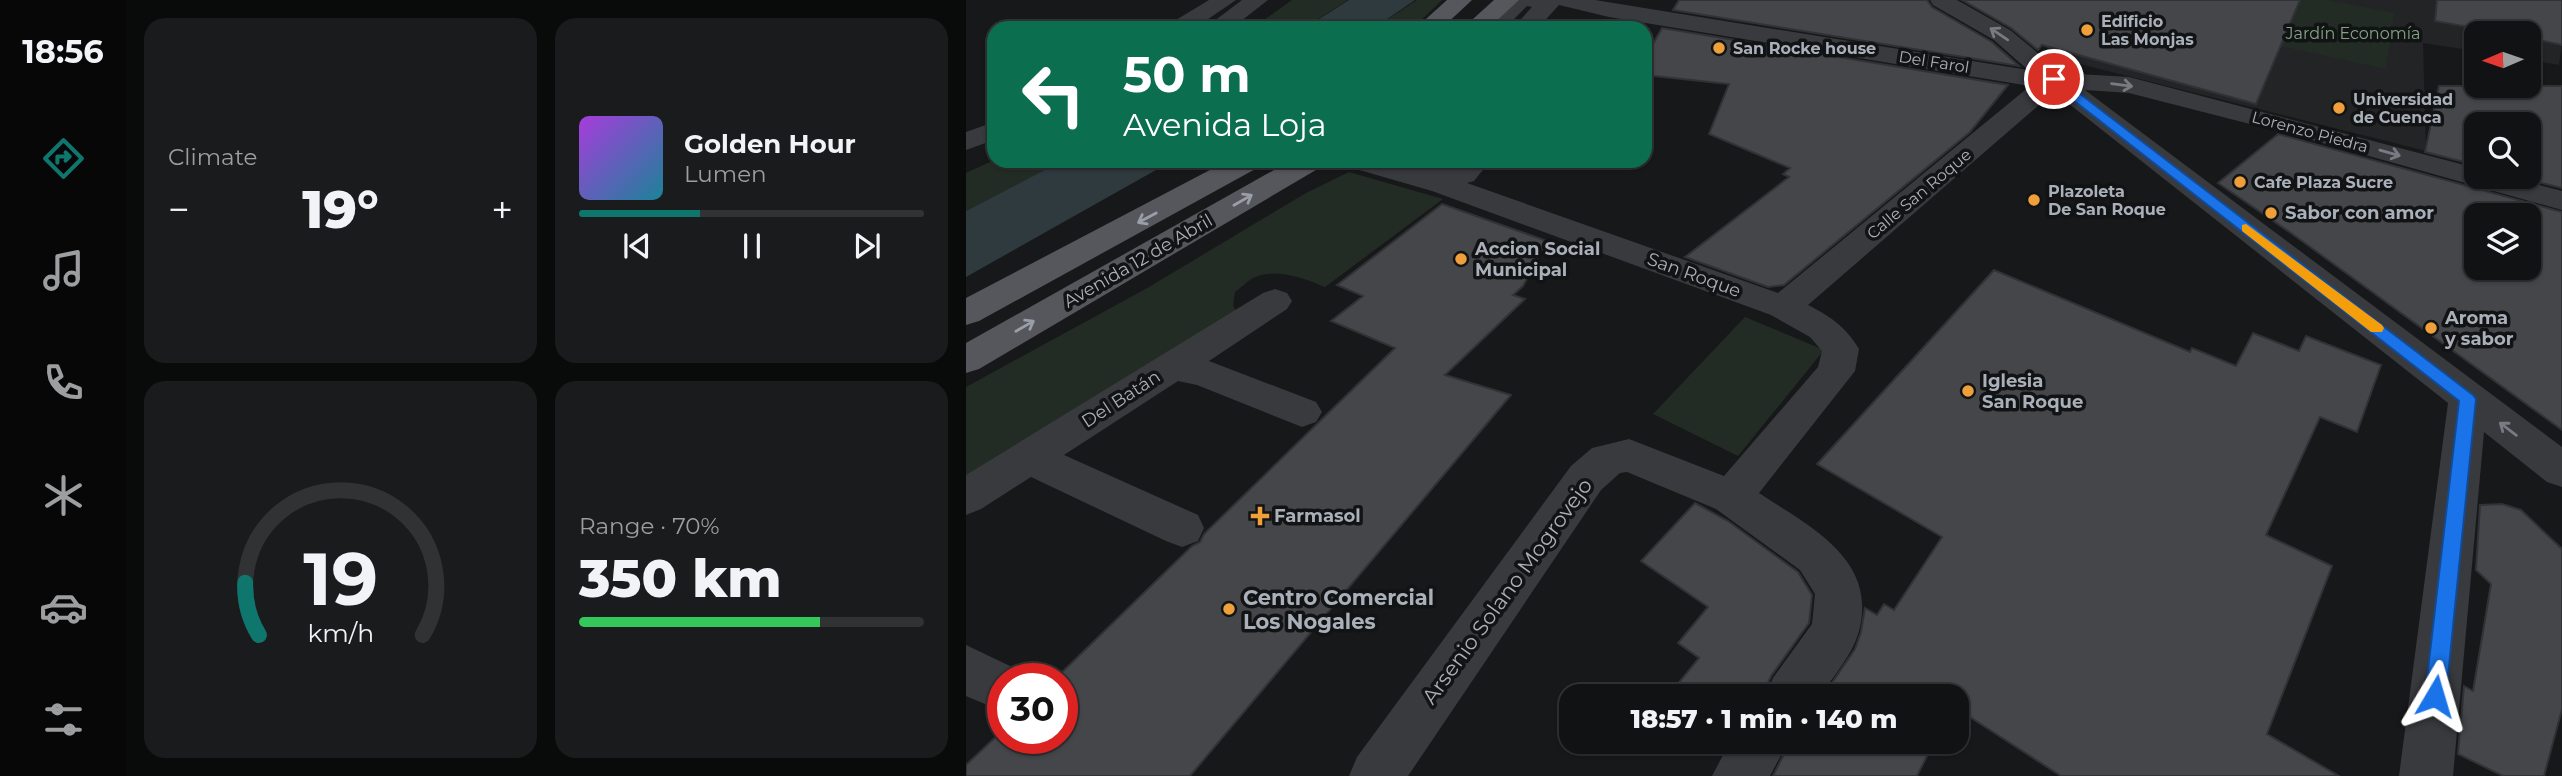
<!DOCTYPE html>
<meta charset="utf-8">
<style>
:root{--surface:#111213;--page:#1a1b1c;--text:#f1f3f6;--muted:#9c9ea0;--line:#303233;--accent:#0f766e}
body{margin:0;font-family:Montserrat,sans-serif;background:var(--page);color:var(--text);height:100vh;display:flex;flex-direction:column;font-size:26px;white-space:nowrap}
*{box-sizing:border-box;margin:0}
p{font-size:23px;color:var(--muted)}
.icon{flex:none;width:38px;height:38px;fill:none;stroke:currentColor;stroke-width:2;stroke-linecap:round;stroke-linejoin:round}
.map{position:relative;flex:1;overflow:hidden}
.panel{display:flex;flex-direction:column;gap:18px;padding:18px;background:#090a0a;width:840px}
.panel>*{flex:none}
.top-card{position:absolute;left:21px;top:21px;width:665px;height:147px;border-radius:21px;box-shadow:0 2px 5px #0004,0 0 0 2px var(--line);background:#0b6e4f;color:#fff;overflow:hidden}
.needle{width:46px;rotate:268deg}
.controls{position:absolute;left:1498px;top:21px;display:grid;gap:14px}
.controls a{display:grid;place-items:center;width:77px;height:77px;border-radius:14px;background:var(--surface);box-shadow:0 2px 5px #0004,0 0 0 2px var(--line);font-size:35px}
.speed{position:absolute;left:21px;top:663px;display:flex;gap:14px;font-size:35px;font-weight:700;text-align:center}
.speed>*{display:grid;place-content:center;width:91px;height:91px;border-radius:50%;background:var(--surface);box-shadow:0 2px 5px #0004,0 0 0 2px var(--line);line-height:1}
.speed .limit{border:10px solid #d22;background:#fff;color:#111}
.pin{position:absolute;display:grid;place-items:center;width:60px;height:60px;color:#fff;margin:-30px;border:4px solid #fff;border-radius:50%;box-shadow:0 2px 7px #0007}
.me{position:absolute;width:77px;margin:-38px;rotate:7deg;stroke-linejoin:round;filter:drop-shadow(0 0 5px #0008)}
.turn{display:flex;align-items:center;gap:24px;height:147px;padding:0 21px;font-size:32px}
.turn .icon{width:91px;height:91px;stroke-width:2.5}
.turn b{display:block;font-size:49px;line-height:60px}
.big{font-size:52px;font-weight:800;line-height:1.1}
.panel .card{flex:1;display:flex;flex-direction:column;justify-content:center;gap:10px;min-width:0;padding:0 24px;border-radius:21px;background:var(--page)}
.panel .dial{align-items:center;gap:0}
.dial svg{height:182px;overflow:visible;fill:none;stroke:var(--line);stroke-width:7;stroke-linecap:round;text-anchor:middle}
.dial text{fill:var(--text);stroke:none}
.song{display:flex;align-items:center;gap:21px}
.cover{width:84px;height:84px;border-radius:10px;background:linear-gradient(135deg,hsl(280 70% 55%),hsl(190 70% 35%))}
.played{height:7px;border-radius:4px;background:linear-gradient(90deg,var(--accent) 35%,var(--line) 35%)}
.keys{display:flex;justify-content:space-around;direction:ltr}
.heat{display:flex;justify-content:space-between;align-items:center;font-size:38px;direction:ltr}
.charge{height:10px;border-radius:5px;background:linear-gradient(90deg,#34c759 70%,var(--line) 0)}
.panel .tiles{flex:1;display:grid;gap:18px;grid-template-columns:repeat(2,1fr)}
.trip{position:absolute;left:593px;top:684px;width:410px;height:70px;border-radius:21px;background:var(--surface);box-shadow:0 2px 5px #0004,0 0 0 2px var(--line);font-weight:800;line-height:70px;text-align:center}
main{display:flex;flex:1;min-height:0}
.tabs{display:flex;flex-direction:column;width:126px;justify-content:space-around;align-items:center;background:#070708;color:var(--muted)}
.tabs .icon{width:49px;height:49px}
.tabs .current{color:var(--accent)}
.tabs b{font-size:32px;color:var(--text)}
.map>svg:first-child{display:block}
.built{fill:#232426}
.green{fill:#232c24}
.water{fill:#2f3a3f}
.building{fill:#444649;stroke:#313235;stroke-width:2;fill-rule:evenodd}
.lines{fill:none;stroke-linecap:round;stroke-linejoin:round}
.minor{fill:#383a3e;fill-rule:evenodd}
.major{fill:#55575d;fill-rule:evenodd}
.oneway{stroke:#777b82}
.oneway2{stroke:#999ea7}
.route{fill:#1a73e8;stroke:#114b97;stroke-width:2}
.slow{fill:#f59e0b}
.poi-dot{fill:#efa03a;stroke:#121314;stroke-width:2.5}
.labels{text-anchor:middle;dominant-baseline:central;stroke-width:7;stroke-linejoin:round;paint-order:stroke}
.far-poi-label{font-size:16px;font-weight:bold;fill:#aab0b9;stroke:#121314;text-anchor:start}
.far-park-label{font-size:16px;fill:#83a481;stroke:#121314}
.far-street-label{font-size:16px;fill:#aab0b9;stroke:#121314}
.poi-label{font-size:18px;font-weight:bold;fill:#aab0b9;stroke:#121314;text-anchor:start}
.street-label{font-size:18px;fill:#aab0b9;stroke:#121314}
.near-street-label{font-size:21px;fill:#aab0b9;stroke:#121314}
.near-poi-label{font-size:21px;font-weight:bold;fill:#aab0b9;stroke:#121314;text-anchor:start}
</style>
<main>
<nav class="tabs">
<b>18:56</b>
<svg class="icon current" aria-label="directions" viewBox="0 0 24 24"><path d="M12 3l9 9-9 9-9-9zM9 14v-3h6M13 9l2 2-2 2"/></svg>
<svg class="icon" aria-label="music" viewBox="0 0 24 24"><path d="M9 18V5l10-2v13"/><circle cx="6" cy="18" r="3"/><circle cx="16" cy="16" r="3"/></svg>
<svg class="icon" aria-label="phone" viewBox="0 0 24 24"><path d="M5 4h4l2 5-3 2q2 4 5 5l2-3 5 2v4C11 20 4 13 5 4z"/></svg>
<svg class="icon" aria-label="climate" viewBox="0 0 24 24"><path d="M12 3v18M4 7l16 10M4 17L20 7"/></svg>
<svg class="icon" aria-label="car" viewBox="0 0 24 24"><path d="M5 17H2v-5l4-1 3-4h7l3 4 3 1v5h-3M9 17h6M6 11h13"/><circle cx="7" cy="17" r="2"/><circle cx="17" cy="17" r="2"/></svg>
<svg class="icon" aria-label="filters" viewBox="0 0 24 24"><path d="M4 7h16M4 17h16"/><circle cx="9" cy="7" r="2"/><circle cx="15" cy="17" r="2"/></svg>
</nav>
<section class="panel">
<div class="tiles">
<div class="card"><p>Climate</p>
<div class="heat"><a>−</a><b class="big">19°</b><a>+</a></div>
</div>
<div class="card">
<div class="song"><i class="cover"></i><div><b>Golden Hour</b><p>Lumen</p></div></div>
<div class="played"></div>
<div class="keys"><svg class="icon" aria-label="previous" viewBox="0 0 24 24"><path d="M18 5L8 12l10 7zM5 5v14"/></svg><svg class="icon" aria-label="pause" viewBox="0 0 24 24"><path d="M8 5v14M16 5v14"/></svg><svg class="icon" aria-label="next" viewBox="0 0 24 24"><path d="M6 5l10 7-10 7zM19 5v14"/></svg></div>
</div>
<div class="card dial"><svg viewBox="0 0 100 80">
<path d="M14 69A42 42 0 1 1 86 69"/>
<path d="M14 69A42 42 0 0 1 8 46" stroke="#0f766e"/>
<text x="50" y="56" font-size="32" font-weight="700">19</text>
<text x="50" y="72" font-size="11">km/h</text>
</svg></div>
<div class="card"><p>Range · 70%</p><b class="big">350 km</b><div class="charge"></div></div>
</div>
</section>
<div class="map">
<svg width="1596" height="776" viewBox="0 0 1596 776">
<rect width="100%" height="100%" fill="#171819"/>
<path class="built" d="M 999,0 L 1596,0 L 1596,43 L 1593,65 L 1563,60 L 1563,33 L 1510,33 L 1510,51 L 1457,43 L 1460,151 L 1106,62 Z"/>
<path class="green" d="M 326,0 L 382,0 L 338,28 L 287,28 Z
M 451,0 L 476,0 L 447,28 L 408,28 Z
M 1263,0 L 1360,0 L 1428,13 L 1420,69 L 1245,31 Z
M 28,160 L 28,161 L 97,161 L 0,211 L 0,173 Z
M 383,172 L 477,199 L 359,287 C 338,278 309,267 287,278 C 281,281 275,288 269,292 L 267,306 L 272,314 L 0,476 L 0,387 L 183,287 L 340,193 Z
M 779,317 L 858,350 L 772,456 L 687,414 Z"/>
<path class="water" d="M 383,0 L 449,0 L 408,28 L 339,28 Z
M 96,161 L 206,161 L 0,277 L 0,211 Z"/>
<path class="building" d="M 713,0 L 961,0 L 966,7 L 1026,42 L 1053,66 L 707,10 Z
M 996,0 L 1334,0 L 1290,104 L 1076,45 L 1072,50 L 1045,28 Z
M 1471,0 L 1596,0 L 1596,45 L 1563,38 L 1563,33 L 1536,33 L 1469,21 Z
M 696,28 L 1042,85 L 1004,132 L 818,285 L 802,287 L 719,257 L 823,177 L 817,174 L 824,168 L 743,134 L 763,84 L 679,75 L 679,58 Z
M 1473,86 L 1596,86 L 1596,188 L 1552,177 L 1563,177 L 1563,124 L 1510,124 L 1510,165 L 1459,152 Z
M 1312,134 L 1596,212 L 1596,430 L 1325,233 L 1252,183 ZM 1510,215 L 1563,215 L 1563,268 L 1510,268 Z
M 476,204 L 581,241 L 557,286 L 547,295 L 559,299 L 479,375 L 545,395 L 224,776 L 0,776 L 0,765 L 37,730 L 37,738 L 96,738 L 96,679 L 89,679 L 226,546 L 234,542 L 238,534 L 429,348 L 365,321 L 397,296 L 371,285 Z
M 1028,270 L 1224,352 L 1226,348 L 1270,366 L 1287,333 L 1333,351 L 1340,336 L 1415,365 L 1391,432 L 1354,417 L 1300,535 L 1366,566 L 1301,734 L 1373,776 L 1095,776 L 990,708 L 990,696 L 857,696 L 889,649 L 895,632 L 899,608 L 911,615 L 918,604 L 928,610 L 976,537 L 851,464 Z
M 729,503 L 762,521 L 832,572 L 846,595 L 843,623 L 805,676 L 796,696 L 702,696 L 733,658 L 712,643 L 742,607 L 675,561 Z
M 1536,504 L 1555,510 L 1596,549 L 1596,709 L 1578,776 L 1537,776 L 1492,754 L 1498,686 L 1507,691 L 1525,584 L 1510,570 L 1514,505 Z
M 824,742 L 968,742 L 951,776 L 807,776 Z"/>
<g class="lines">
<path class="minor" d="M 243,0 L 270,0 L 229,28 L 201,28 L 205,23 Z
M 276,0 L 302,0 L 266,28 L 239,28 Z
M 542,0 L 629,0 L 1062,70 L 1028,40 L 967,5 L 964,0 L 991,0 L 1044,30 L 1096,73 L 1163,77 L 1510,168 L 1510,177 L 1543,177 L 1596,191 L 1596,210 L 1346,140 L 1163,93 L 1119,90 L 1596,447 L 1596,487 L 1581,482 L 1518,432 L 1487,776 L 1433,776 L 1482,403 L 1088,92 L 842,305 C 864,316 880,327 893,349 L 889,371 L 793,493 C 843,526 912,559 893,631 C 887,654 867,677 854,696 L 799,696 L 807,678 L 846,624 L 849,594 L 834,570 L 750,509 L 661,472 L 654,473 L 635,490 L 442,776 L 383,776 L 391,757 L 605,466 L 626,448 L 663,439 L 758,476 L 852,367 L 856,351 L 844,337 L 805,315 L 466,191 L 383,167 L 378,161 L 425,161 L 447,167 L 444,161 L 492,163 L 494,161 L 524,161 L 508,181 L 501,183 L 812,293 L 1064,86 L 643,17 L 593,5 L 572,28 L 547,28 L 566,7 L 561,6 L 539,28 L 514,28 Z
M 28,122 L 28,140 L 0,150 L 0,132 Z
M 309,289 L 321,293 L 326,301 L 321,309 L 243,361 L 350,402 L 356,412 L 350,422 L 336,427 L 231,385 L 212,381 L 98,455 L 232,515 L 238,528 L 232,541 L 216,547 L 200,541 L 65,477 L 15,509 L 0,515 L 0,475 L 297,293 Z
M 0,645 L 44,666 L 50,679 L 37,679 L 37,703 L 26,707 L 0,696 Z
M 764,742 L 822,742 L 804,776 L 746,776 Z"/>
<path class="major" d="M 481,0 L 506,0 L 476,28 L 450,28 Z
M 528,0 L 553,0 L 523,28 L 497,28 Z
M 261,161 L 298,161 L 293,167 L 13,321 L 0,325 L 0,298 Z
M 324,161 L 360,161 L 355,167 L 13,369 L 0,373 L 0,343 Z"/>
</g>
<defs><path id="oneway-shaft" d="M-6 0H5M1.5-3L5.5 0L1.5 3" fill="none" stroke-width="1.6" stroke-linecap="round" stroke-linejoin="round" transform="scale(1.75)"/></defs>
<g class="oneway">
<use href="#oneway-shaft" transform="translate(1033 34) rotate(-146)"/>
<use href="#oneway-shaft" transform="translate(1156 85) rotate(7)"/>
<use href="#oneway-shaft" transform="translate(1424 153) rotate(16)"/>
<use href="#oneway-shaft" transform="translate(1542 429) rotate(-143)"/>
</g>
<g class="oneway2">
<use href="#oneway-shaft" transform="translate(277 200) rotate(-30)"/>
<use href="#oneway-shaft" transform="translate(181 218) rotate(152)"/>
<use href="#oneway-shaft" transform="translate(59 326) rotate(-30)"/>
</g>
<path class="route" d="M 1084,77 L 1092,77 L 1507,395 L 1510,399 L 1480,696 L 1477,703 L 1469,706 L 1462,703 L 1459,696 L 1493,401 L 1084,82 Z"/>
<path class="slow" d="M 1280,224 L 1416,325 L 1418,328 L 1416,332 L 1405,332 L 1276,231 L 1276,225 Z"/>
<g class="poi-dot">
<circle cx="1121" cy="30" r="7"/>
<circle cx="753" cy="48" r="7"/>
<circle cx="1373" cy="108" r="7"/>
<circle cx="1274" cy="182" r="7"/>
<circle cx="1068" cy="200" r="7"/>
<circle cx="1305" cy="213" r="7"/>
<circle cx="495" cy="259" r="7"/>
<circle cx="1465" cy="328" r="7"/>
<circle cx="1002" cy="391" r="7"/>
<path d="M290.5 505.5h7v7h7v7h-7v7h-7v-7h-7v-7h7z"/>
<circle cx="263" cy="609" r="7"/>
</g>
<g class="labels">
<g class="far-poi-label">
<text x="1135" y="21">Edificio<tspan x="1135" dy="18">Las Monjas</tspan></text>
<text x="767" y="48">San Rocke house</text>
<text x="1387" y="99">Universidad<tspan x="1387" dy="18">de Cuenca</tspan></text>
<text x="1288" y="182">Cafe Plaza Sucre</text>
<text x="1082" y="191">Plazoleta<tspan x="1082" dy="18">De San Roque</tspan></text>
</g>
<g class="far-park-label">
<text x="1387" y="33">Jardín Economía</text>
</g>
<g class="far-street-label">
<text transform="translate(968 62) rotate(9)">Del Farol</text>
<text transform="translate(1344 132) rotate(15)">Lorenzo Piedra</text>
<text transform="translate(953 194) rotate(-40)">Calle San Roque</text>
</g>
<g class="poi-label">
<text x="1319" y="213">Sabor con amor</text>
<text x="509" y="249">Accion Social<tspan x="509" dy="21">Municipal</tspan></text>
<text x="1479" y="318">Aroma<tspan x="1479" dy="21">y sabor</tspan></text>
<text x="1016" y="381">Iglesia<tspan x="1016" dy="21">San Roque</tspan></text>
<text x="308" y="516">Farmasol</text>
</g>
<g class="street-label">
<text transform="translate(172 261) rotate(-30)">Avenida 12 de Abril</text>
<text transform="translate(728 275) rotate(20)">San Roque</text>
<text transform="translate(155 399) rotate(-33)">Del Batán</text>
</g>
<g class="near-street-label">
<text transform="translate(541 591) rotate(-54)">Arsenio Solano Mogrovejo</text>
</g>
<g class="near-poi-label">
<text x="277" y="597">Centro Comercial<tspan x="277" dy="24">Los Nogales</tspan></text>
</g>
</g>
</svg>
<div class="controls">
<a><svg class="needle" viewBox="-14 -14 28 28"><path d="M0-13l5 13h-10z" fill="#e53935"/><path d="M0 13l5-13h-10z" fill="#9c9ea0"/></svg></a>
<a><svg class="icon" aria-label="search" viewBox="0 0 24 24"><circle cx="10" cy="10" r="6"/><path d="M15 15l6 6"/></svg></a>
<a><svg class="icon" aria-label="layers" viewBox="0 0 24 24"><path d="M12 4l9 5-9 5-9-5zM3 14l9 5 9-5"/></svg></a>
</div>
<div class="speed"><div class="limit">30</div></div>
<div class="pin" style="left:1088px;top:79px;background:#d93025"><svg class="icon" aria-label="arrive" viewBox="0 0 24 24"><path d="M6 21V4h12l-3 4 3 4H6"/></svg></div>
<svg class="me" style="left:1469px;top:696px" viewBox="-20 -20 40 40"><path d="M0-17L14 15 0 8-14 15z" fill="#1a73e8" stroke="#fff" stroke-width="4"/></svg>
<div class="trip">18:57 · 1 min · 140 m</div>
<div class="top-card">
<div class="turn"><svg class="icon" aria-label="left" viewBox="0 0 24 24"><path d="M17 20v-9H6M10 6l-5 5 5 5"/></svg><div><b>50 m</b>Avenida Loja</div></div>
</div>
</div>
</main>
